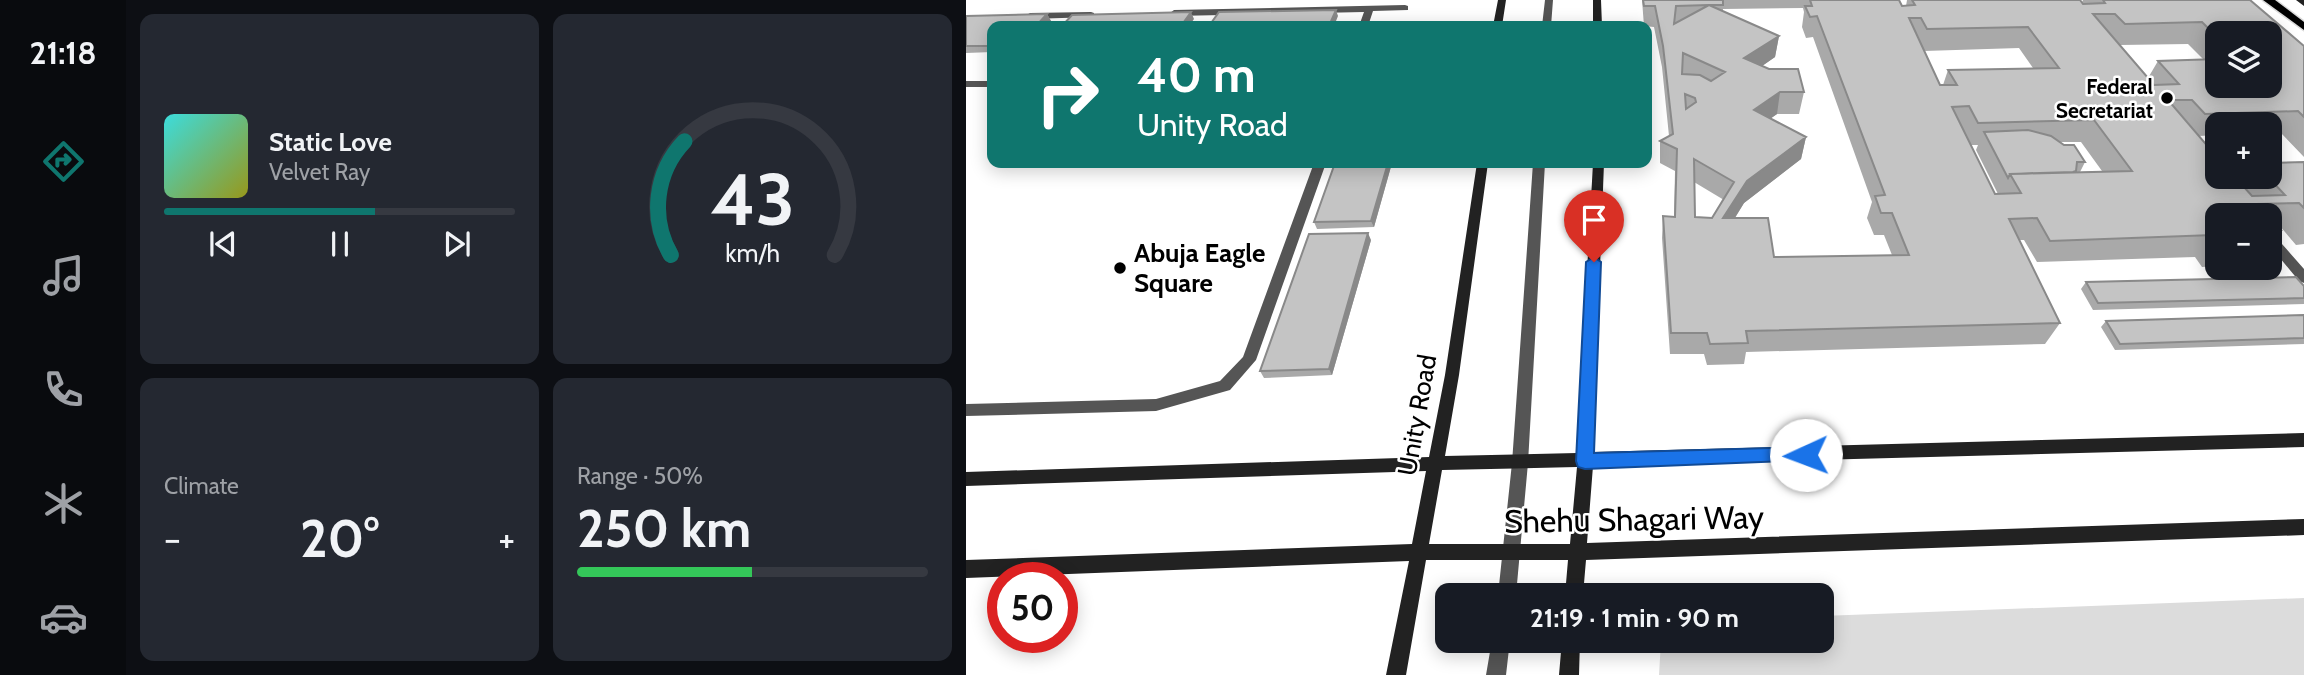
<!DOCTYPE html>
<meta charset="utf-8">
<style>
:root{--surface:#171b24;--page:#242831;--text:#f1f3f6;--muted:#9ea1a6;--line:#363941;--accent:#0f766e}
body{margin:0;font-family:Cabin,sans-serif;background:var(--page);color:var(--text);height:100vh;display:flex;flex-direction:column;font-size:26px;white-space:nowrap}
*{box-sizing:border-box;margin:0}
p{font-size:23px;color:var(--muted)}
.icon{flex:none;width:38px;height:38px;fill:none;stroke:currentColor;stroke-width:2;stroke-linecap:round;stroke-linejoin:round}
.map{position:relative;flex:1;overflow:hidden}
.panel{display:flex;flex-direction:column;gap:14px;padding:14px;background:#0d0f14;width:840px}
.panel>*{flex:none}
.banner{position:absolute;left:21px;top:21px;width:665px;height:147px;border-radius:14px;box-shadow:0 4px 18px #0003;background:#0f766e;color:#fff;overflow:hidden}
.tools{position:absolute;left:1239px;top:21px;display:grid;gap:14px}
.tools a{display:grid;place-items:center;width:77px;height:77px;border-radius:14px;background:var(--surface);box-shadow:0 4px 18px #0003;font-size:35px}
.speed{position:absolute;left:21px;top:562px;display:flex;gap:14px;font-size:35px;font-weight:700;text-align:center}
.speed>*{display:grid;place-content:center;width:91px;height:91px;border-radius:50%;background:var(--surface);box-shadow:0 4px 18px #0003;line-height:1}
.speed .limit{border:10px solid #d22;background:#fff;color:#111}
.pin{position:absolute;display:grid;place-items:center;width:60px;height:60px;color:#fff;margin:-72px -30px;border-radius:50% 50% 50% 0;rotate:-45deg;box-shadow:0 0 7px #0007}
.pin .icon{rotate:45deg}
.me{position:absolute;width:77px;margin:-38px;rotate:268deg;stroke-linejoin:round;filter:drop-shadow(0 0 5px #0008)}
.turn{display:flex;align-items:center;gap:24px;height:147px;padding:0 35px;font-size:32px}
.turn .icon{width:91px;height:91px;stroke-width:2.5}
.turn b{display:block;font-size:49px;line-height:60px}
.big{font-size:52px;font-weight:700;line-height:1.1}
.panel .widget{flex:1;display:flex;flex-direction:column;justify-content:center;gap:10px;min-width:0;padding:0 24px;border-radius:14px;background:var(--page)}
.panel .dial{align-items:center;gap:0}
.dial svg{height:182px;overflow:visible;fill:none;stroke:var(--line);stroke-width:7;stroke-linecap:round;text-anchor:middle}
.dial text{fill:var(--text);stroke:none}
.song{display:flex;align-items:center;gap:21px}
.cover{width:84px;height:84px;border-radius:10px;background:linear-gradient(135deg,hsl(180 70% 55%),hsl(60 70% 35%))}
.played{height:7px;border-radius:4px;background:linear-gradient(90deg,var(--accent) 60%,var(--line) 60%)}
.keys{display:flex;justify-content:space-around;direction:ltr}
.heat{display:flex;justify-content:space-between;align-items:center;font-size:38px;direction:ltr}
.charge{height:10px;border-radius:5px;background:linear-gradient(90deg,#34c759 50%,var(--line) 0)}
.panel .tiles{flex:1;display:grid;gap:14px;grid-template-columns:repeat(2,1fr)}
.trip{position:absolute;left:469px;top:583px;width:399px;height:70px;border-radius:14px;background:var(--surface);box-shadow:0 4px 18px #0003;font-weight:700;line-height:70px;text-align:center}
main{display:flex;flex:1;min-height:0}
.tab-bar{display:flex;flex-direction:column;width:126px;justify-content:space-around;align-items:center;background:#090b0e;color:var(--muted)}
.tab-bar .icon{width:49px;height:49px}
.tab-bar .current{color:var(--accent)}
.tab-bar b{font-size:32px;color:var(--text)}
.map>svg:first-child{display:block}
.green{fill:#dcdcdc}
.lines{fill:none;stroke-linecap:round;stroke-linejoin:round}
.primary-casing{stroke:#dbdbdb;stroke-width:3}
.lane{fill:#555;fill-rule:evenodd}
.street{fill:#555;fill-rule:evenodd}
.secondary{fill:#222;fill-rule:evenodd}
.primary{fill:#000;fill-rule:evenodd}
.wall{fill:#a9a9a9;fill-rule:evenodd}
.shaded-wall{fill:#898989}
.building{fill:#c4c4c4;stroke:#898989;stroke-width:2;fill-rule:evenodd}
.route{fill:#1a73e8;stroke:#114b97;stroke-width:2}
.poi-dot{fill:#000;stroke:#fff;stroke-width:2.5}
.labels{text-anchor:middle;dominant-baseline:central;stroke-width:5;stroke-linejoin:round;paint-order:stroke}
.far-poi-label{font-size:21px;font-weight:bold;fill:#000;stroke:#fff;text-anchor:end}
.poi-label{font-size:26px;font-weight:bold;fill:#000;stroke:#fff;text-anchor:start}
.street-label{font-size:26px;fill:#000;stroke:#fff}
.near-street-label{font-size:32px;fill:#000;stroke:#fff}
</style>
<main>
<nav class="tab-bar">
<b>21:18</b>
<svg class="icon current" aria-label="directions" viewBox="0 0 24 24"><path d="M12 3l9 9-9 9-9-9zM9 14v-3h6M13 9l2 2-2 2"/></svg>
<svg class="icon" aria-label="music" viewBox="0 0 24 24"><path d="M9 18V5l10-2v13"/><circle cx="6" cy="18" r="3"/><circle cx="16" cy="16" r="3"/></svg>
<svg class="icon" aria-label="phone" viewBox="0 0 24 24"><path d="M5 4h4l2 5-3 2q2 4 5 5l2-3 5 2v4C11 20 4 13 5 4z"/></svg>
<svg class="icon" aria-label="climate" viewBox="0 0 24 24"><path d="M12 3v18M4 7l16 10M4 17L20 7"/></svg>
<svg class="icon" aria-label="car" viewBox="0 0 24 24"><path d="M5 17H2v-5l4-1 3-4h7l3 4 3 1v5h-3M9 17h6M6 11h13"/><circle cx="7" cy="17" r="2"/><circle cx="17" cy="17" r="2"/></svg>
</nav>
<section class="panel">
<div class="tiles">
<div class="widget">
<div class="song"><i class="cover"></i><div><b>Static Love</b><p>Velvet Ray</p></div></div>
<div class="played"></div>
<div class="keys"><svg class="icon" aria-label="previous" viewBox="0 0 24 24"><path d="M18 5L8 12l10 7zM5 5v14"/></svg><svg class="icon" aria-label="pause" viewBox="0 0 24 24"><path d="M8 5v14M16 5v14"/></svg><svg class="icon" aria-label="next" viewBox="0 0 24 24"><path d="M6 5l10 7-10 7zM19 5v14"/></svg></div>
</div>
<div class="widget dial"><svg viewBox="0 0 100 80">
<path d="M14 69A42 42 0 1 1 86 69"/>
<path d="M14 69A42 42 0 0 1 20 19" stroke="#0f766e"/>
<text x="50" y="56" font-size="32" font-weight="700">43</text>
<text x="50" y="72" font-size="11">km/h</text>
</svg></div>
<div class="widget"><p>Climate</p>
<div class="heat"><a>−</a><b class="big">20°</b><a>+</a></div>
</div>
<div class="widget"><p>Range · 50%</p><b class="big">250 km</b><div class="charge"></div></div>
</div>
</section>
<div class="map">
<svg width="1338" height="675" viewBox="0 0 1338 675">
<rect width="100%" height="100%" fill="#fff"/>
<path class="green" d="M 1338,598 L 1338,675 L 693,675 L 695,641 L 856,640 L 856,616 Z"/>
<g class="lines">
<g class="primary-casing">
<path id="primary" d="M 1297,0 L 1309,0 L 1338,22 L 1338,30 Z"/>
</g>
<path class="lane" d="M 439,5 L 442,6 L 442,10 L 407,11 L 402,26 L 393,26 L 398,12 L 208,16 L 204,13 L 208,10 Z
M 125,12 L 128,13 L 128,17 L 64,19 L 59,16 L 64,13 Z
M 0,81 L 26,81 L 26,87 L 0,87 Z
M 348,163 L 360,163 L 290,360 L 264,390 L 190,411 L 0,416 L 0,404 L 190,399 L 254,381 L 277,357 Z
M 1304,234 L 1308,235 L 1338,269 L 1338,283 L 1333,281 L 1304,246 Z"/>
<path class="street" d="M 579,0 L 587,0 L 585,26 L 576,26 Z
M 567,163 L 579,163 L 562,463 L 550,595 L 532,595 L 546,463 Z
M 526,640 L 544,640 L 540,675 L 520,675 Z"/>
<path class="secondary" d="M 532,0 L 540,0 L 536,26 L 527,26 Z
M 627,0 L 635,0 L 636,26 L 627,26 Z
M 1330,0 L 1338,0 L 1338,6 Z
M 511,163 L 522,163 L 493,375 L 479,456 L 611,453 L 627,163 L 638,163 L 627,452 L 1338,433 L 1338,447 L 627,466 L 621,543 L 1338,519 L 1338,535 L 620,560 L 617,595 L 599,595 L 602,560 L 460,560 L 440,675 L 420,675 L 443,561 L 0,578 L 0,560 L 446,544 L 460,471 L 0,486 L 0,472 L 463,457 L 479,375 ZM 611,467 L 604,544 L 463,544 L 476,470 Z
M 596,640 L 614,640 L 613,675 L 593,675 Z"/>
<use href="#primary" class="primary"/>
</g>
<path class="wall" d="M 676,0 L 933,0 L 936,6 L 940,6 L 941,0 L 1114,0 L 1116,2 L 1117,0 L 1284,0 L 1338,46 L 1338,157 L 1315,133 L 1304,134 L 1304,124 L 1251,124 L 1251,135 L 1233,136 L 1275,183 L 1280,177 L 1304,177 L 1338,162 L 1338,244 L 1330,245 L 1313,225 L 1311,225 L 1315,230 L 1304,242 L 1304,215 L 1251,215 L 1251,266 L 1236,267 L 1229,257 L 1071,262 L 1058,240 L 1053,240 L 1094,323 L 1079,344 L 780,352 L 778,364 L 741,365 L 738,354 L 704,354 L 696,238 L 697,216 L 708,217 L 709,171 L 694,163 L 694,141 L 703,136 L 696,67 L 688,27 L 678,26 ZM 837,8 L 838,12 L 836,27 L 840,38 L 847,37 L 906,202 L 901,218 L 908,235 L 918,235 L 926,255 L 808,257 L 769,218 L 778,203 L 835,159 L 840,137 L 804,119 L 811,114 L 833,114 L 838,92 L 796,66 L 809,57 L 813,36 L 757,11 L 757,9 ZM 1251,33 L 1304,86 L 1251,86 ZM 1222,44 L 1238,60 L 1192,61 L 1182,78 L 1154,45 ZM 1053,48 L 1067,68 L 982,70 L 977,85 L 974,85 L 958,51 ZM 1093,142 L 1115,142 L 1136,171 L 1114,172 L 1119,162 ZM 1005,145 L 1012,145 L 1010,150 L 1032,194 L 1029,194 ZM 728,182 L 758,200 L 746,218 L 729,217 Z
M 81,14 L 85,21 L 26,26 L 26,52 L 0,53 L 0,16 Z
M 369,163 L 426,163 L 408,227 L 351,229 L 348,222 Z
M 405,240 L 366,375 L 298,378 L 294,371 Z
M 1120,282 L 1338,286 L 1338,304 L 1127,310 L 1115,289 Z
M 1338,315 L 1338,344 L 1149,350 L 1135,327 L 1140,321 Z"/>
<path class="shaded-wall" d="M 370,10 L 372,16 L 368,26 L 363,26 Z
M 225,12 L 228,19 L 223,26 L 215,26 Z
M 81,14 L 85,21 L 80,26 L 70,26 Z
M 813,36 L 809,57 L 776,80 L 778,58 Z
M 814,92 L 811,114 L 785,132 L 788,110 Z
M 840,137 L 835,159 L 778,203 L 755,240 L 757,218 L 781,181 Z
M 422,163 L 426,163 L 408,227 L 405,221 Z
M 402,233 L 405,240 L 366,375 L 363,369 Z"/>
<path class="building" d="M 677,0 L 757,0 L 757,5 L 743,5 L 813,36 L 778,58 L 803,69 L 832,69 L 838,92 L 814,92 L 788,110 L 840,137 L 781,181 L 757,218 L 802,218 L 808,257 L 943,255 L 926,213 L 915,213 L 909,196 L 919,195 L 851,16 L 844,17 L 839,6 L 846,6 L 844,0 L 933,0 L 936,6 L 949,5 L 946,0 L 1114,0 L 1117,4 L 1139,3 L 1137,0 L 1284,0 L 1338,46 L 1338,117 L 1332,111 L 1239,114 L 1226,100 L 1202,100 L 1251,157 L 1251,177 L 1269,177 L 1286,196 L 1319,195 L 1302,177 L 1304,177 L 1304,163 L 1338,162 L 1338,208 L 1333,203 L 1292,204 L 1302,215 L 1251,215 L 1251,240 L 1247,235 L 1084,241 L 1071,218 L 1043,219 L 1094,323 L 780,331 L 782,343 L 744,344 L 741,333 L 705,333 L 697,216 L 709,217 L 711,149 L 694,141 L 707,134 L 697,46 L 689,6 L 678,6 ZM 743,5 L 708,24 L 710,6 ZM 1127,14 L 1149,14 L 1159,24 L 1236,22 L 1251,37 L 1251,33 L 1304,33 L 1304,86 L 1251,86 L 1251,59 L 1192,61 L 1213,84 L 1188,85 ZM 943,18 L 955,18 L 961,29 L 1062,27 L 1093,68 L 982,70 L 991,85 L 974,85 ZM 717,53 L 759,72 L 745,81 L 734,75 L 716,74 ZM 719,94 L 729,98 L 730,102 L 720,109 ZM 1003,106 L 1012,123 L 1128,120 L 1166,171 L 1044,174 L 1055,193 L 1029,194 L 986,107 ZM 728,159 L 768,182 L 746,218 L 729,217 Z
M 370,10 L 363,26 L 243,26 L 253,12 Z
M 225,12 L 215,26 L 96,26 L 106,15 Z
M 81,14 L 70,26 L 26,26 L 26,46 L 0,46 L 0,16 Z
M 1062,130 L 1085,136 L 1098,145 L 1108,145 L 1119,162 L 1111,162 L 1110,171 L 1107,172 L 1044,174 L 1042,178 L 1018,132 Z
M 369,163 L 422,163 L 405,221 L 348,222 Z
M 1304,217 L 1315,230 L 1304,231 Z
M 402,233 L 363,369 L 294,371 L 343,234 Z
M 1330,277 L 1338,286 L 1338,298 L 1132,303 L 1120,282 Z
M 1338,315 L 1338,338 L 1154,344 L 1140,321 Z"/>
<path class="route" d="M 628,257 L 635,262 L 628,453 L 840,447 L 846,449 L 849,455 L 846,460 L 619,469 L 612,467 L 610,461 L 620,262 Z"/>
<g class="poi-dot">
<circle cx="1201" cy="98" r="7"/>
<circle cx="154" cy="268" r="7"/>
</g>
<g class="labels">
<g class="far-poi-label">
<text x="1187" y="86">Federal<tspan x="1187" dy="24">Secretariat</tspan></text>
</g>
<g class="poi-label">
<text x="168" y="253">Abuja Eagle<tspan x="168" dy="30">Square</tspan></text>
</g>
<g class="street-label">
<text transform="translate(451 415) rotate(-80)">Unity Road</text>
</g>
<g class="near-street-label">
<text transform="translate(668 519) rotate(-1)">Shehu Shagari Way</text>
</g>
</g>
</svg>
<div class="tools">
<a><svg class="icon" aria-label="layers" viewBox="0 0 24 24"><path d="M12 4l9 5-9 5-9-5zM3 14l9 5 9-5"/></svg></a>
<a>+</a>
<a>−</a>
</div>
<div class="speed"><div class="limit">50</div></div>
<div class="pin" style="left:628px;top:262px;background:#d93025"><svg class="icon" aria-label="arrive" viewBox="0 0 24 24"><path d="M6 21V4h12l-3 4 3 4H6"/></svg></div>
<svg class="me" style="left:840px;top:455px" viewBox="-20 -20 40 40"><circle r="19" fill="#fff"/><path d="M0-13L10 11 0 6-10 11z" fill="#1a73e8"/></svg>
<div class="trip">21:19 · 1 min · 90 m</div>
<div class="banner">
<div class="turn"><svg class="icon" aria-label="right" viewBox="0 0 24 24"><path d="M7 20v-9h11M14 6l5 5-5 5"/></svg><div><b>40 m</b>Unity Road</div></div>
</div>
</div>
</main>
